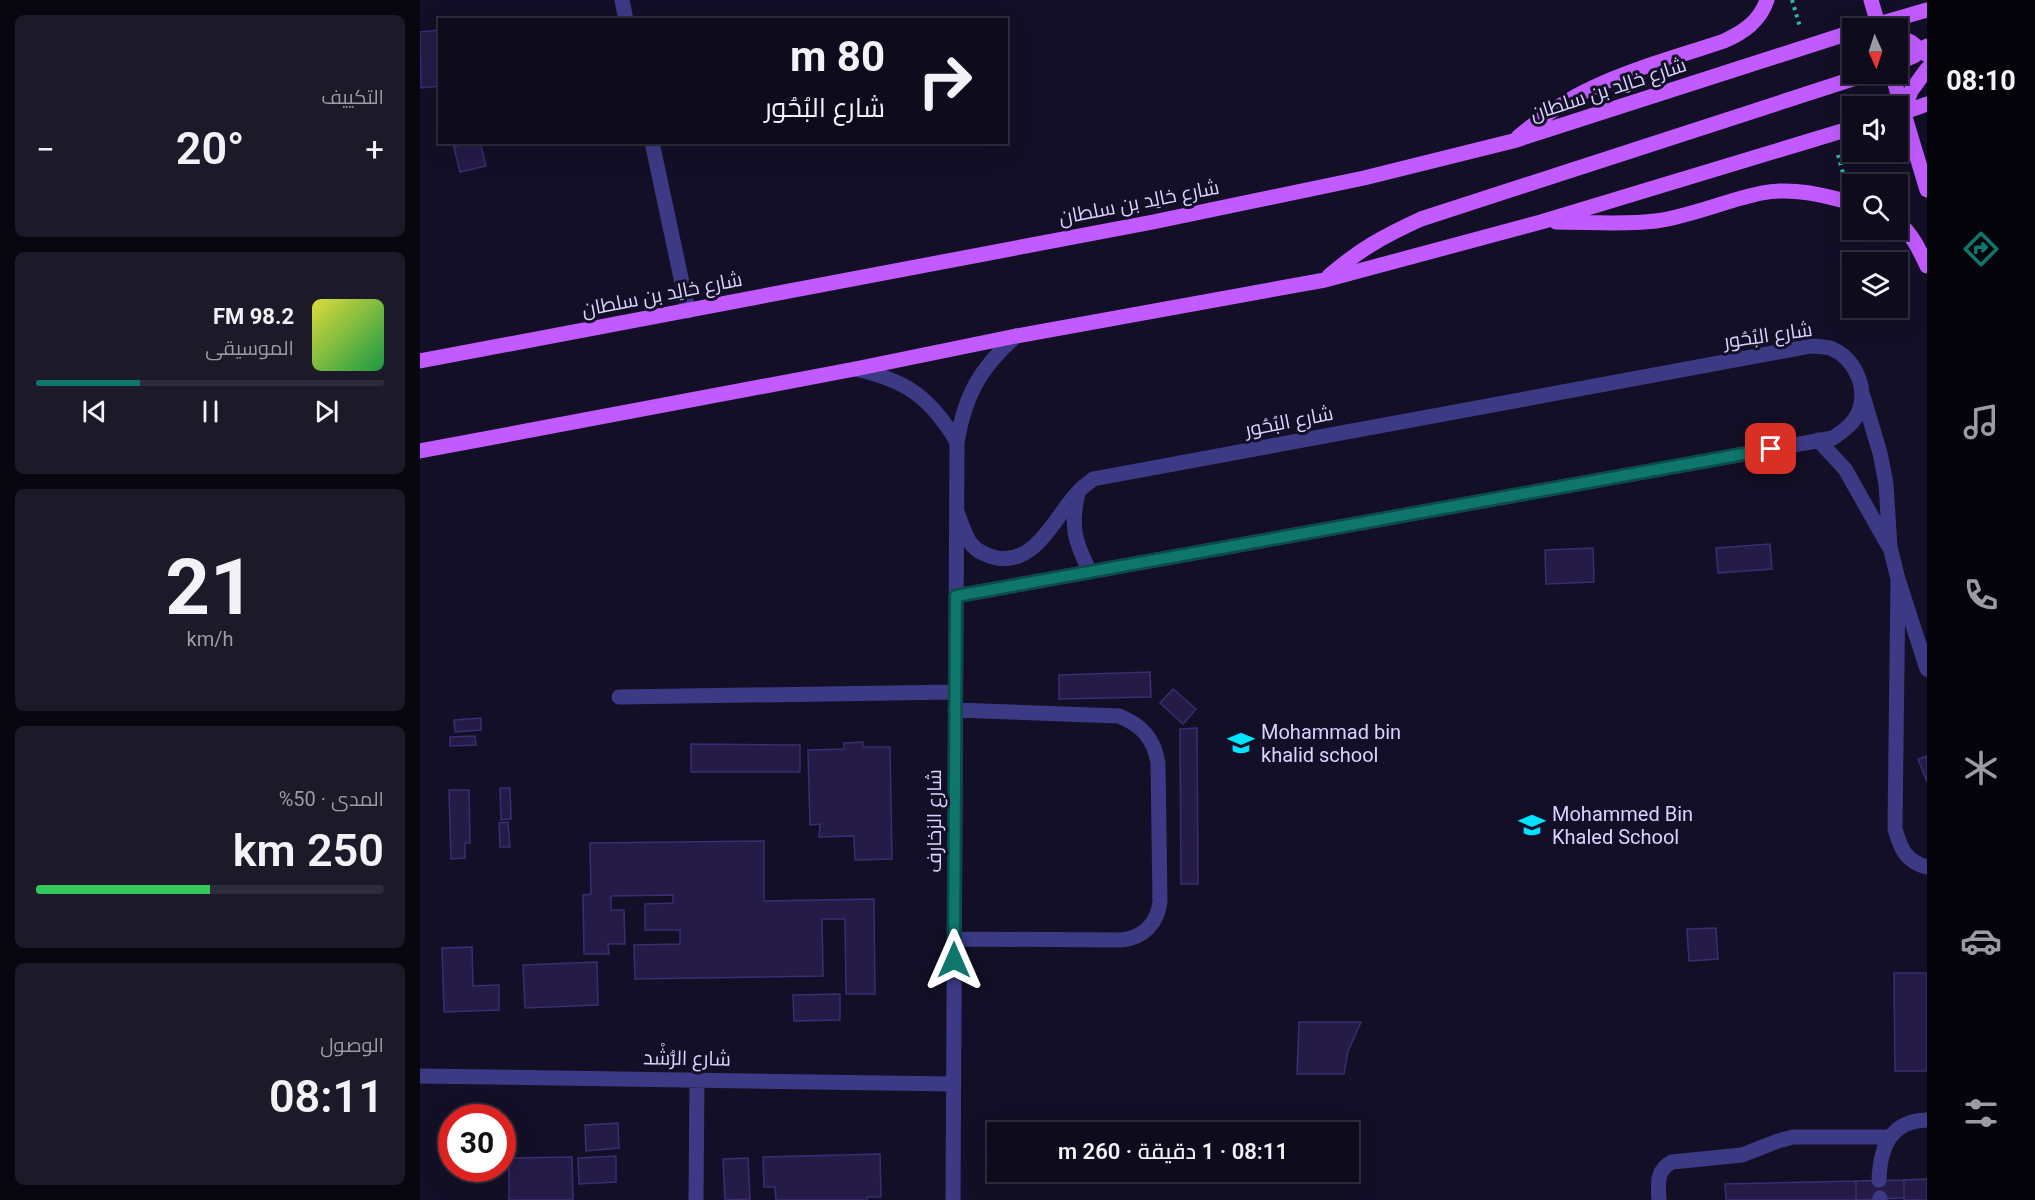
<!DOCTYPE html>
<html lang="ar">
<meta charset="utf-8">
<style>
:root{--surface:#0e0b1c;--page:#1c1929;--text:#f1f3f6;--muted:#9b9ba3;--line:#2e2b3b;--accent:#0f766e}
body{margin:0;font-family:Roboto,Cairo,sans-serif;background:var(--page);color:var(--text);direction:rtl;height:100vh;display:flex;flex-direction:column;font-size:22px;white-space:nowrap}
*{box-sizing:border-box;margin:0}
p{font-size:20px;color:var(--muted)}
.icon{flex:none;width:33px;height:33px;fill:none;stroke:currentColor;stroke-width:2;stroke-linecap:round;stroke-linejoin:round}
.map{position:relative;flex:1;overflow:hidden;direction:ltr}
.sheet{display:flex;flex-direction:column;gap:15px;padding:15px;background:#08060f;width:420px}
.sheet>*{flex:none}
.guide{position:absolute;left:18px;top:18px;width:570px;height:126px;border-radius:0px;box-shadow:0 6px 24px #0002,0 0 0 2px var(--line);direction:rtl;background:#0e0b1c;color:var(--text);overflow:hidden}
.needle{width:39px;rotate:177deg}
.controls{position:absolute;left:1422px;top:18px;display:grid;gap:12px}
.controls a{display:grid;place-items:center;width:66px;height:66px;border-radius:0px;background:var(--surface);box-shadow:0 6px 24px #0002,0 0 0 2px var(--line);font-size:30px}
.speed{position:absolute;left:18px;top:1104px;display:flex;gap:12px;font-size:30px;font-weight:700;text-align:center}
.speed>*{display:grid;place-content:center;width:78px;height:78px;border-radius:50%;background:var(--surface);box-shadow:0 6px 24px #0002,0 0 0 2px var(--line);line-height:1}
.speed .limit{border:9px solid #d22;background:#fff;color:#111}
.pin{position:absolute;display:grid;place-items:center;width:51px;height:51px;color:#fff;margin:-26px;border-radius:12px;box-shadow:0 3px 9px #0006}
.me{position:absolute;width:66px;margin:-33px;rotate:0deg;stroke-linejoin:round;filter:drop-shadow(0 0 4px #0008)}
.turn{display:flex;align-items:center;gap:21px;height:126px;padding:0 24px;font-size:27px}
.turn .icon{width:78px;height:78px;stroke-width:2.5}
.turn b{display:block;font-size:42px;line-height:51px}
.big{font-size:45px;font-weight:600;line-height:1.1}
.sheet .widget{flex:1;display:flex;flex-direction:column;justify-content:center;gap:9px;min-width:0;padding:0 21px;border-radius:9px;background:var(--page)}
.sheet .dial{align-items:center;gap:0}
.dial b{font-size:78px;line-height:1}
.song{display:flex;align-items:center;gap:18px}
.cover{width:72px;height:72px;border-radius:9px;background:linear-gradient(135deg,hsl(60 70% 55%),hsl(140 70% 35%))}
.played{height:6px;border-radius:3px;background:linear-gradient(90deg,var(--accent) 30%,var(--line) 30%)}
.keys{display:flex;justify-content:space-around;direction:ltr}
.heat{display:flex;justify-content:space-between;align-items:center;font-size:33px;direction:ltr}
.charge{height:9px;border-radius:4px;background:linear-gradient(90deg,#34c759 50%,var(--line) 0)}
.trip{position:absolute;left:567px;top:1122px;width:372px;height:60px;border-radius:0px;background:var(--surface);box-shadow:0 6px 24px #0002,0 0 0 2px var(--line);font-weight:600;line-height:60px;text-align:center;direction:rtl}
main{display:flex;flex:1;min-height:0}
.dock{display:flex;flex-direction:column;width:108px;justify-content:space-around;align-items:center;background:#06040b;color:var(--muted)}
.dock .icon{width:42px;height:42px}
.dock .on{color:var(--accent)}
.dock b{font-size:27px;color:var(--text)}
.map>svg:first-child{display:block}
.building{fill:#241b47;stroke:#3b2d73;stroke-width:1.5}
.lines{fill:none;stroke-linecap:round;stroke-linejoin:round}
.path{stroke:#2fb8b0;stroke-width:4;stroke-dasharray:3 4.5;stroke-linecap:butt}
.minor{stroke:#3d3a85;stroke-width:15}
.major{stroke:#c25bff;stroke-width:15}
.route-casing{stroke:#0a4d48;stroke-width:15}
.route{stroke:#0f766e;stroke-width:10}
.labels{text-anchor:middle;dominant-baseline:central;stroke-width:6;stroke-linejoin:round;paint-order:stroke}
.street-label{font-size:20px;fill:#d9d4ff;stroke:#130f26}
.poi-label{font-size:20px;fill:#d9d4ff;stroke:#130f26;text-anchor:start}
</style>
<main>
<nav class="dock">
<b>08:10</b>
<svg class="icon on" aria-label="directions" viewBox="0 0 24 24"><path d="M12 3l9 9-9 9-9-9zM9 14v-3h6M13 9l2 2-2 2"/></svg>
<svg class="icon" aria-label="music" viewBox="0 0 24 24"><path d="M9 18V5l10-2v13"/><circle cx="6" cy="18" r="3"/><circle cx="16" cy="16" r="3"/></svg>
<svg class="icon" aria-label="phone" viewBox="0 0 24 24"><path d="M5 4h4l2 5-3 2q2 4 5 5l2-3 5 2v4C11 20 4 13 5 4z"/></svg>
<svg class="icon" aria-label="climate" viewBox="0 0 24 24"><path d="M12 3v18M4 7l16 10M4 17L20 7"/></svg>
<svg class="icon" aria-label="car" viewBox="0 0 24 24"><path d="M5 17H2v-5l4-1 3-4h7l3 4 3 1v5h-3M9 17h6M6 11h13"/><circle cx="7" cy="17" r="2"/><circle cx="17" cy="17" r="2"/></svg>
<svg class="icon" aria-label="filters" viewBox="0 0 24 24"><path d="M4 7h16M4 17h16"/><circle cx="9" cy="7" r="2"/><circle cx="15" cy="17" r="2"/></svg>
</nav>
<div class="map">
<svg width="1507" height="1200" viewBox="0 0 1507 1200">
<rect width="100%" height="100%" fill="#130f26"/>
<path class="building" d="M 20,30 L 20,86 L 1,88 L 0,32 Z
M 50,142 L 60,142 L 66,166 L 40,172 L 34,147 Z
M 1350,544 L 1352,569 L 1298,573 L 1296,548 Z
M 1173,548 L 1174,582 L 1126,584 L 1125,550 Z
M 730,672 L 731,697 L 639,699 L 639,675 Z
M 753,689 L 776,709 L 763,724 L 740,703 Z
M 61,718 L 61,730 L 35,732 L 34,720 Z
M 777,728 L 778,884 L 761,884 L 760,729 Z
M 55,736 L 56,745 L 30,746 L 30,737 Z
M 443,742 L 443,747 L 470,747 L 472,859 L 435,860 L 434,836 L 399,837 L 400,824 L 390,825 L 388,750 L 424,749 L 424,743 Z
M 271,744 L 380,745 L 380,772 L 271,772 Z
M 1507,756 L 1507,782 L 1498,759 Z
M 80,788 L 90,788 L 91,819 L 81,820 Z
M 29,790 L 49,790 L 50,843 L 45,843 L 45,858 L 31,859 Z
M 88,822 L 90,847 L 80,847 L 79,823 Z
M 344,841 L 344,901 L 454,899 L 455,994 L 426,994 L 425,919 L 402,919 L 403,976 L 215,979 L 214,945 L 260,944 L 260,930 L 225,930 L 225,904 L 253,903 L 253,895 L 191,896 L 191,910 L 204,910 L 205,944 L 188,944 L 189,954 L 164,954 L 163,895 L 171,894 L 170,843 Z
M 1296,928 L 1298,959 L 1269,961 L 1267,929 Z
M 52,947 L 53,986 L 79,985 L 79,1010 L 24,1012 L 22,948 Z
M 177,962 L 178,1005 L 105,1008 L 103,965 Z
M 1474,973 L 1507,973 L 1507,1071 L 1475,1071 Z
M 420,994 L 420,1020 L 374,1021 L 373,995 Z
M 879,1022 L 941,1022 L 928,1051 L 924,1074 L 877,1074 Z
M 198,1123 L 199,1148 L 166,1151 L 165,1125 Z
M 460,1154 L 461,1197 L 447,1197 L 447,1200 L 356,1200 L 355,1187 L 344,1187 L 343,1157 Z
M 196,1156 L 196,1182 L 159,1184 L 158,1158 Z
M 152,1157 L 153,1200 L 89,1200 L 89,1158 Z
M 328,1158 L 330,1199 L 305,1200 L 303,1159 Z
M 1507,1179 L 1507,1200 L 1484,1200 L 1484,1180 Z
M 1484,1180 L 1484,1198 L 1436,1200 L 1436,1181 Z
M 1436,1181 L 1436,1200 L 1306,1200 L 1305,1184 Z"/>
<g class="lines">
<path class="path" d="M 1372,0 L 1380,27
M 1418,155 L 1424,177"/>
<path class="minor" d="M 202,0 L 206,20
M 232,142 L 268,311
M 435,369 C 486,380 510,397 537,442
M 1443,396 L 1460,453 L 1466,484 L 1470,547 L 1478,579 L 1507,669
M 1398,440 L 1425,469 L 1468,545
M 658,493 C 650,527 655,542 670,572
M 1478,579 L 1475,829 C 1481,849 1485,861 1507,867
M 536,596 L 1413,438 C 1423,431 1434,424 1439,411 C 1448,387 1434,357 1410,348 C 1404,347 1397,346 1391,346 L 673,479 C 669,483 663,486 659,491 C 636,514 617,565 577,558 C 568,556 558,552 552,545 C 545,537 541,522 537,512
M 199,697 L 536,692
M 534,939 L 702,940 C 724,937 737,924 740,902 L 738,763 C 734,739 722,725 699,716 L 535,710
M 0,1076 L 533,1084
M 1459,1180 C 1460,1148 1470,1121 1507,1120
M 1460,1198 L 1460,1200
M 276,1200 L 277,1079
M 533,1200 L 537,442 C 545,395 560,368 596,336
M 1239,1200 C 1238,1184 1236,1170 1252,1162 L 1322,1155 L 1358,1141 L 1373,1137 L 1470,1137"/>
<path class="major" d="M 1451,0 L 1459,28
M 1445,28 L 1507,10
M 1478,36 L 1491,42 L 1507,55
M 1478,63 L 1494,56 L 1507,46
M 1472,74 L 1507,190
M 1483,112 L 1491,91 L 1507,69
M 1479,114 L 1507,104
M 1098,137 C 1121,118 1145,100 1172,88 C 1214,68 1260,56 1304,41 C 1324,32 1340,21 1347,0
M 1136,222 C 1169,222 1203,225 1236,221 C 1272,216 1307,200 1342,193 C 1372,187 1404,195 1432,203
M 1478,222 C 1492,234 1499,249 1507,266
M 909,276 C 940,249 964,236 1001,219 L 1448,74
M 0,361 L 733,222 L 944,178 L 1093,141 L 1432,32
M 0,451 L 435,369 L 596,336 L 905,280 L 1121,222 L 1432,128"/>
</g>
<g class="lines">
<g class="route-casing">
<path id="route" d="M 534,960 L 536,596 L 1351,449"/>
</g>
<use href="#route" class="route"/>
</g>
<defs>
<g id="school-bare" transform="scale(2.07)"><path d="M0-5L7-2L0 1L-7-2ZM-4 1L0 2.5L4 1V4Q0 6-4 4Z" fill="#00e5ff" stroke="#130f26" stroke-width="2.5" paint-order="stroke"/></g>
</defs>
<g fill-rule="evenodd">
<use href="#school-bare" x="821" y="743"/>
<use href="#school-bare" x="1112" y="825"/>
</g>
<g class="labels">
<g class="street-label">
<text transform="translate(1188 89) rotate(-18)">شارع خالِد بن سلطان</text>
<text transform="translate(719 202) rotate(-11)">شارع خالِد بن سلطان</text>
<text transform="translate(242 294) rotate(-11)">شارع خالِد بن سلطان</text>
<text transform="translate(1348 335) rotate(-8)">شارع البُحُور</text>
<text transform="translate(869 421) rotate(-11)">شارع البُحُور</text>
<text transform="translate(514 821) rotate(-90)">شارع الزخارف</text>
<text transform="translate(267 1058) rotate(1)">شارع الرُّشْد</text>
</g>
<g class="poi-label">
<text x="841" y="732">Mohammad bin<tspan x="841" dy="23">khalid school</tspan></text>
<text x="1132" y="814">Mohammed Bin<tspan x="1132" dy="23">Khaled School</tspan></text>
</g>
</g>
</svg>
<div class="controls">
<a><svg class="needle" viewBox="-14 -14 28 28"><path d="M0-13l5 13h-10z" fill="#e53935"/><path d="M0 13l5-13h-10z" fill="#9b9ba3"/></svg></a>
<a><svg class="icon" aria-label="sound" viewBox="0 0 24 24"><path d="M4 9h4l5-4v14l-5-4H4zM17 9q2 3 0 6"/></svg></a>
<a><svg class="icon" aria-label="search" viewBox="0 0 24 24"><circle cx="10" cy="10" r="6"/><path d="M15 15l6 6"/></svg></a>
<a><svg class="icon" aria-label="layers" viewBox="0 0 24 24"><path d="M12 4l9 5-9 5-9-5zM3 14l9 5 9-5"/></svg></a>
</div>
<div class="speed"><div class="limit">30</div></div>
<div class="pin" style="left:1351px;top:449px;background:#d93025"><svg class="icon" aria-label="arrive" viewBox="0 0 24 24"><path d="M6 21V4h12l-3 4 3 4H6"/></svg></div>
<svg class="me" style="left:534px;top:960px" viewBox="-20 -20 40 40"><path d="M0-17L14 15 0 8-14 15z" fill="#0f766e" stroke="#fff" stroke-width="4"/></svg>
<div class="trip">08:11 · 1 دقيقة · 260 m</div>
<div class="guide">
<div class="turn"><svg class="icon" aria-label="right" viewBox="0 0 24 24"><path d="M7 20v-9h11M14 6l5 5-5 5"/></svg><div><b>80 m</b>شارع البُحُور</div></div>
</div>
</div>
<section class="sheet">
<div class="widget"><p>التكييف</p>
<div class="heat"><a>−</a><b class="big">20°</b><a>+</a></div>
</div>
<div class="widget">
<div class="song"><i class="cover"></i><div><b>98.2 FM</b><p>الموسيقى</p></div></div>
<div class="played"></div>
<div class="keys"><svg class="icon" aria-label="previous" viewBox="0 0 24 24"><path d="M18 5L8 12l10 7zM5 5v14"/></svg><svg class="icon" aria-label="pause" viewBox="0 0 24 24"><path d="M8 5v14M16 5v14"/></svg><svg class="icon" aria-label="next" viewBox="0 0 24 24"><path d="M6 5l10 7-10 7zM19 5v14"/></svg></div>
</div>
<div class="widget dial"><b>21</b><p>km/h</p></div>
<div class="widget"><p>المدى · 50%</p><b class="big">250 km</b><div class="charge"></div></div>
<div class="widget"><p>الوصول</p><b class="big">08:11</b></div>
</section>
</main>
